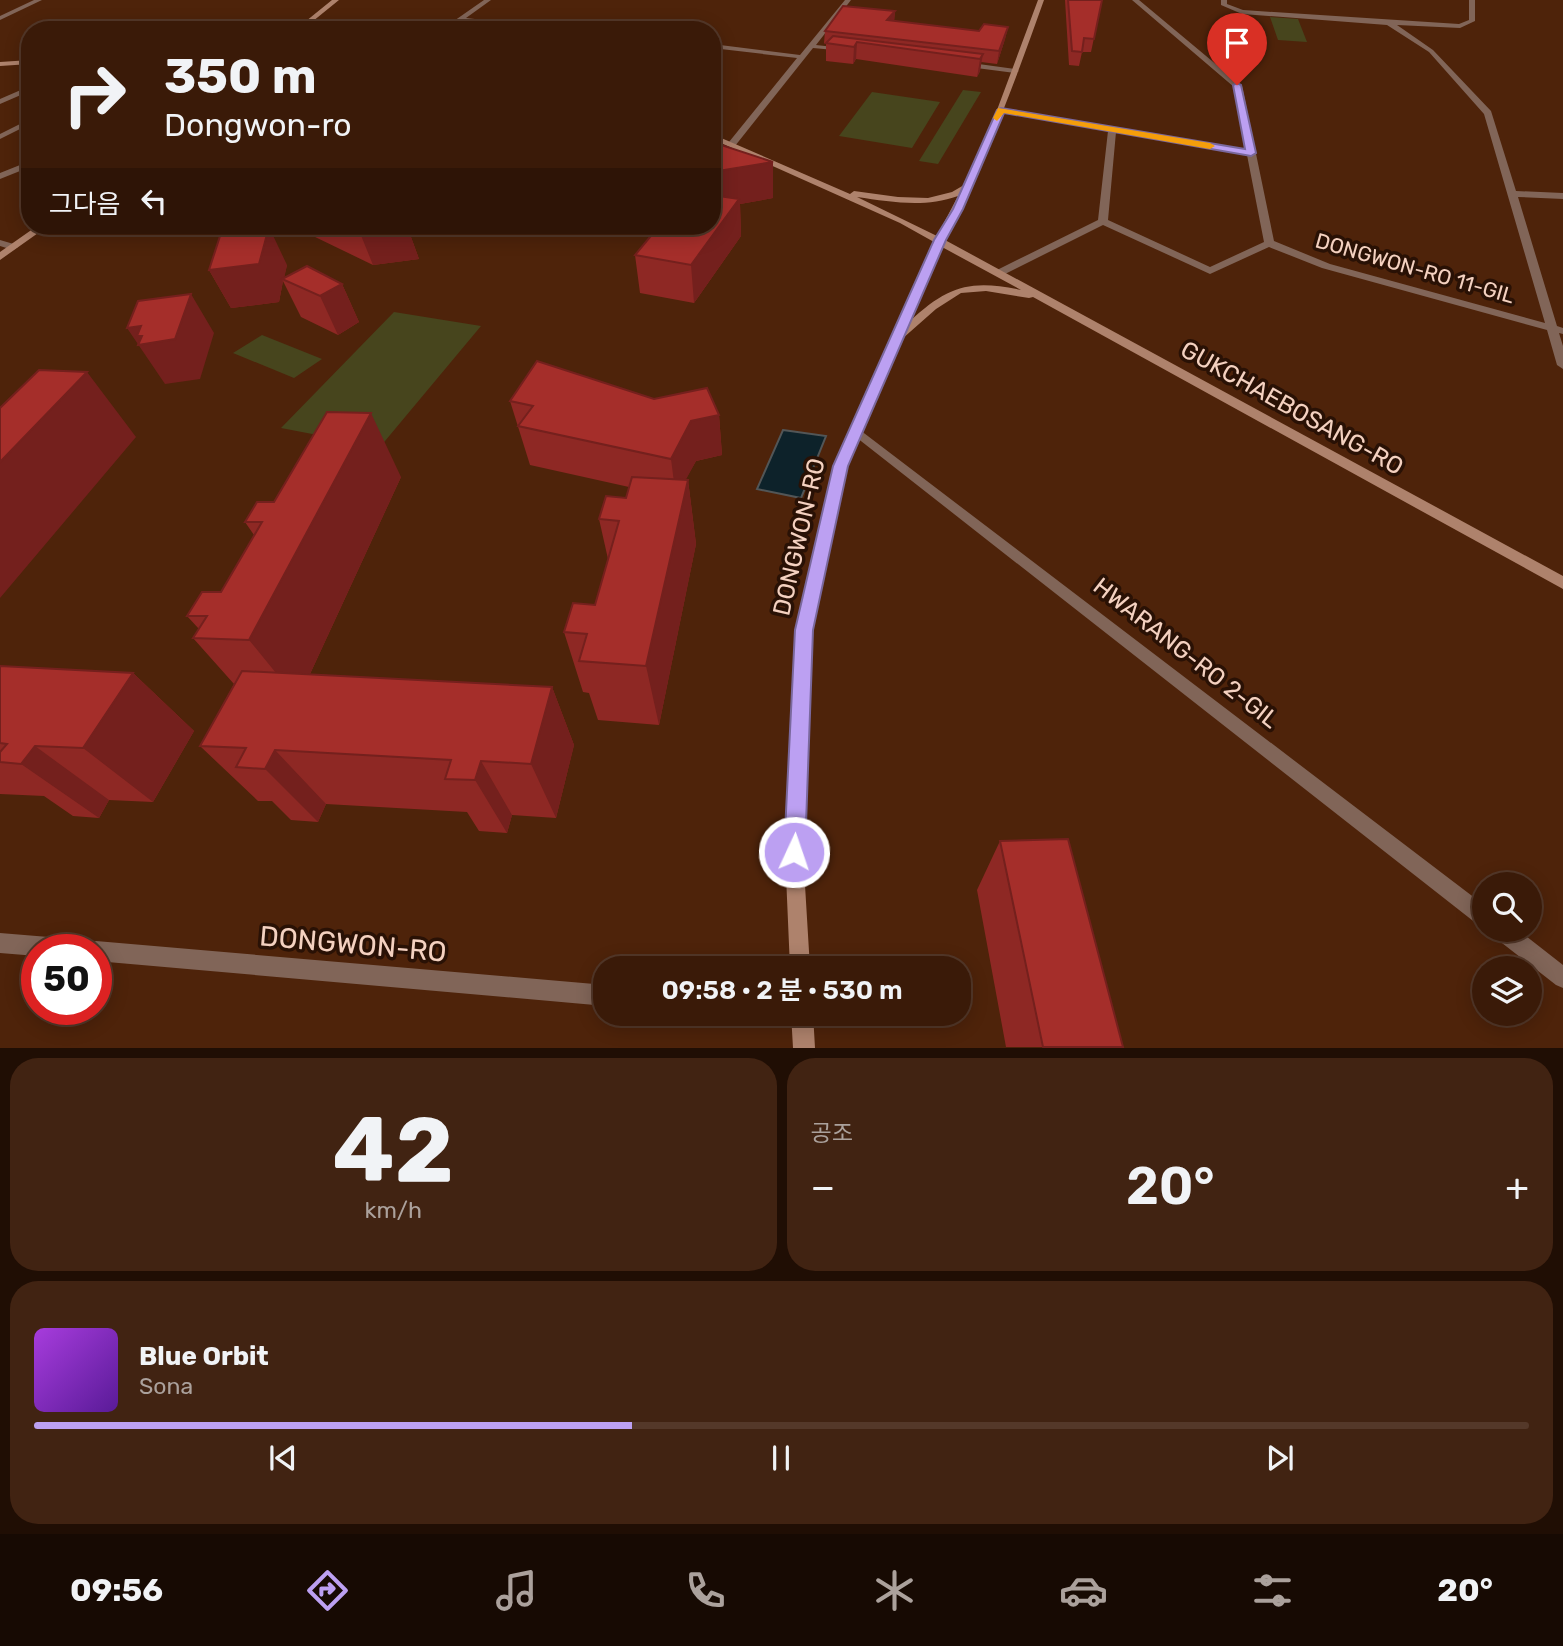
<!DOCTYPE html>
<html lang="ko">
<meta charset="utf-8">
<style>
:root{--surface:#3a1a08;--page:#412312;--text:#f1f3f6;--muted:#aba19c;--line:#543829;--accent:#bca0f2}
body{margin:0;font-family:Rubik,"Noto Sans KR",sans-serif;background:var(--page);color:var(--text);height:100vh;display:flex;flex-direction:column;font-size:26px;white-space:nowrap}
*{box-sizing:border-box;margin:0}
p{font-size:23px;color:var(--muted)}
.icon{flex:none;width:38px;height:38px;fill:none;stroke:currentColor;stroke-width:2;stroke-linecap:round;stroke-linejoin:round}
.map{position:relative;height:1048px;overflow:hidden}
.panel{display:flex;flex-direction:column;gap:10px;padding:10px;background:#200e04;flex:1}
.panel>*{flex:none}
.hud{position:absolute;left:21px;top:21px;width:700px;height:214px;border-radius:28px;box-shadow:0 4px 18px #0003,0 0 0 2px var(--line);background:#3a1a08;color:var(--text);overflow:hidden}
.buttons{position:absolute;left:1472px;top:872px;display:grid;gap:14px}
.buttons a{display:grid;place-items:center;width:70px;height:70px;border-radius:50%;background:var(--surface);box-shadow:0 4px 18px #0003,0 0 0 2px var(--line);font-size:35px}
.speed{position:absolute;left:21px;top:934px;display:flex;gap:14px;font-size:35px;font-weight:700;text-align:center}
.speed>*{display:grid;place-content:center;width:91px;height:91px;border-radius:50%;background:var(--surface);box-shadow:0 4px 18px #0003,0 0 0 2px var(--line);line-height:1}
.speed .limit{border:10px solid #d22;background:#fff;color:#111}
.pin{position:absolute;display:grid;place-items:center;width:60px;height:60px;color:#fff;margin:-72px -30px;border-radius:50% 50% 50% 0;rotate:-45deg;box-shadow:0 0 7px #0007}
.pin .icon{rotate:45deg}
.me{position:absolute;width:77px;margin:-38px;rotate:3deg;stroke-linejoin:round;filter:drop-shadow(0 0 5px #0008)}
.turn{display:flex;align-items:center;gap:24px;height:147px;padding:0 28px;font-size:32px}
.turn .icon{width:91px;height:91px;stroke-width:2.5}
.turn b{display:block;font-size:49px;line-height:60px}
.then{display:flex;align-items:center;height:66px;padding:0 28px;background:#0003;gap:14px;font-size:26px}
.big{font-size:52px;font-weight:600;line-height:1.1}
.panel .tile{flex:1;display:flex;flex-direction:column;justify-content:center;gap:10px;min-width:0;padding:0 24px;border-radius:28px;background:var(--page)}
.panel .dial{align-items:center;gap:0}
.dial b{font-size:91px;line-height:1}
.song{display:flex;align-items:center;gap:21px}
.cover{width:84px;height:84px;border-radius:10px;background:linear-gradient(135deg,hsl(280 70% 55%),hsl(270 70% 35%))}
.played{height:7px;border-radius:4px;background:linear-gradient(90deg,var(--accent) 40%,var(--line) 40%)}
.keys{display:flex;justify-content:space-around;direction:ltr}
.heat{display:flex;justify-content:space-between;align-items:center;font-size:38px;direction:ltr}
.panel .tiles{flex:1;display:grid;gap:10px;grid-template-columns:1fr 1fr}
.tile:last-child{grid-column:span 2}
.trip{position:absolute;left:593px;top:956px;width:378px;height:70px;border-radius:28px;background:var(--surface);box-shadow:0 4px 18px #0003,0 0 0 2px var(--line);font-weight:600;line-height:70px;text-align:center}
.tabs{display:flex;height:112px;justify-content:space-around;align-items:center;background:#170a03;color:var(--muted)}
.tabs .icon{width:49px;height:49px}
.tabs .on{color:var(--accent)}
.tabs b{font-size:32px;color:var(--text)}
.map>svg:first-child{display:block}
.green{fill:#47451d}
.water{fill:#0d222a;stroke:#525657;stroke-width:2}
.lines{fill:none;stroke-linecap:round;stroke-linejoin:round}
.minor{fill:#816558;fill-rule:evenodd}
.tertiary{fill:#816558;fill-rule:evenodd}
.secondary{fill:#ae826c;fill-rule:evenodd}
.wall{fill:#8e2824}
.shaded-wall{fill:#74201d}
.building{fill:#a52e2a;stroke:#74201d;stroke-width:2}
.route{fill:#bca0f2;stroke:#7a689d;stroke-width:2}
.slow{fill:#f59e0b}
.labels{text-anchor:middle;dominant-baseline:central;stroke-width:7;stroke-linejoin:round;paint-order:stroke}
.far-street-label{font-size:21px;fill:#f4d1c0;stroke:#291105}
.street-label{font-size:24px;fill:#f4d1c0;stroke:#291105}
.near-street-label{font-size:28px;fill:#f4d1c0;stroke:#291105}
</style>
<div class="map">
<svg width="1563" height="1048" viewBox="0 0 1563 1048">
<rect width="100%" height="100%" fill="#4e230a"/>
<path class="green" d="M 1270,17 L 1298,19 L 1307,42 L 1278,40 Z
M 963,90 L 981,92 L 938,164 L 919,161 Z
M 872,92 L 940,102 L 912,148 L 839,136 Z
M 394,312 L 481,326 L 380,447 L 281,428 Z
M 262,335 L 322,359 L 294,378 L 233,353 Z"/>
<path class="water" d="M 783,430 L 826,436 L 801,498 L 757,489 Z"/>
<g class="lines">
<path class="minor" d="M 484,0 L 491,0 L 466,18 L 570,30 L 545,30 L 461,21 L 449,30 L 441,30 Z
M 845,0 L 851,0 L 816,45 L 843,48 L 845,51 L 813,48 L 735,146 L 729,146 L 729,142 L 797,58 L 712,48 L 712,44 L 800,55 Z
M 1132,0 L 1139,0 L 1242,86 L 1274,241 L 1330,264 L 1545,323 L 1484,114 L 1429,52 L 1387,25 L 1242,14 L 1221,5 L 1221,0 L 1227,0 L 1227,4 L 1243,10 L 1459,24 L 1469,20 L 1469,0 L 1475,0 L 1475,21 L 1460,28 L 1397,25 L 1433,50 L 1491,111 L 1516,191 L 1563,193 L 1563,199 L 1518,197 L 1557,326 L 1563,328 L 1563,334 L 1559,333 L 1563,346 L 1563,369 L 1557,365 L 1547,330 L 1322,268 L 1269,247 L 1210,274 L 1103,225 L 1003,275 L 995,275 L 995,271 L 1098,220 L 1108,131 L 1001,112 L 998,112 L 998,108 L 1246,150 L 1234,87 ZM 1116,132 L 1247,155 L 1264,242 L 1210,267 L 1108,220 Z
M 964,62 L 1015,69 L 1019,71 L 1015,73 L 961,66 Z
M 30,86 L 30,91 L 0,104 L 0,99 Z
M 30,119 L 30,124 L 0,139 L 0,134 Z
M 30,161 L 30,167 L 0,179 L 0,173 Z
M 0,240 L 17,245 L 18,247 L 13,250 L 0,246 Z
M 856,427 L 1484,905 L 1484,927 L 1477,924 L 852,434 L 850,431 Z
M 1490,929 L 1517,929 L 1563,965 L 1563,988 L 1556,985 L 1493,936 Z"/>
<path class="tertiary" d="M 34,0 L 42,0 L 0,20 L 0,16 Z
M 0,933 L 85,940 L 92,943 L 96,941 L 606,985 L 606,1006 L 96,961 L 96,950 L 37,950 L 37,956 L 0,953 Z
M 768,1013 L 813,1013 L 814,1016 L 811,1024 C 799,1028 783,1025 771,1021 Z"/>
<path class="secondary" d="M 332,0 L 339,0 L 302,30 L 295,30 Z
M 1038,0 L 1044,0 C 1015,82 985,162 945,240 L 1563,576 L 1563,589 L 1033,297 L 1029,298 L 986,291 L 961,293 L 936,309 L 902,339 L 848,466 L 812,630 L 803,852 L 810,968 L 790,968 L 785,852 L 796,630 L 834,466 L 934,242 L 900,223 L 712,139 L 712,134 L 850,194 L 854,191 L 898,197 L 928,198 L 952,192 L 964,185 L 997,110 ZM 958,196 L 937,236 L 857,197 C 892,202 924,208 958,196 ZM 942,247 L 1021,290 C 970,279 948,286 910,321 Z
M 30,60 L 30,64 L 0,66 L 0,62 Z
M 37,226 L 48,226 L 0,260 L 0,252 Z
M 791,1013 L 813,1013 L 815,1048 L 793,1048 Z"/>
</g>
<path class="wall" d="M 1065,0 L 1102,0 L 1091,52 L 1082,52 L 1079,66 L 1069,65 Z
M 895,11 L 894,21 L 979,31 L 1008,27 L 1005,39 L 997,64 L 981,62 L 980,71 L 977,77 L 856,59 L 853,64 L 826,61 L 826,44 L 824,43 L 825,31 Z
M 712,142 L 773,198 L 740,204 L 741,236 L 694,303 L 640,293 L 635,255 L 712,226 Z
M 307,226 L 407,226 L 419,259 L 373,265 L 311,235 Z
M 287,265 L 284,277 L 342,284 L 359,322 L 338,335 L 301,317 L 283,281 L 279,302 L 231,308 L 209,270 Z
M 654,399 L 719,415 L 722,455 L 696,461 L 685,480 L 688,480 L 696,544 L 659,725 L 598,720 L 589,693 L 583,692 L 564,632 L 595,605 L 608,559 L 599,519 L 626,498 L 629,487 L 530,465 L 510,401 Z
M 401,477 L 310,674 L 552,687 L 574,745 L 556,818 L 512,815 L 507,833 L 479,831 L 467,812 L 326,804 L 318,822 L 291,820 L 272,801 L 258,801 L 200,746 L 234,684 L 193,638 L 199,629 L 187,616 L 221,592 L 254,535 L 245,522 L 274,502 Z
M 0,666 L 133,673 L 194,731 L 153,802 L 109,800 L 99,818 L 73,816 L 44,796 L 0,794 Z
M 1000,841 L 1123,1047 L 1006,1047 L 977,890 Z"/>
<path class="shaded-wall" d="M 895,11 L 894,23 L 887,20 Z
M 1008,27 L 1005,39 L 997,64 L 999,51 Z
M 857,42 L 856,59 L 853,64 L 854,47 Z
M 983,54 L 980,71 L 977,77 L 980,59 Z
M 773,162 L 773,198 L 740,204 L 741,236 L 694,303 L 691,265 L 712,209 L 712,172 Z
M 373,226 L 407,226 L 419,259 L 373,265 L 358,228 Z
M 269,227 L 287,265 L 284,279 L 282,279 L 283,281 L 279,302 L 231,308 L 209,270 Z
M 342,284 L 359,322 L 338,335 L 320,296 Z
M 191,294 L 214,333 L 200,379 L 165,384 L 127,328 L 141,326 Z
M 87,372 L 136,437 L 0,598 L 0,462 Z
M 371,413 L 401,477 L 298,700 L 249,640 Z
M 719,415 L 722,455 L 696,461 L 676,498 L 671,459 L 691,421 Z
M 688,480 L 696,544 L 659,725 L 646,666 Z
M 133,673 L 194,731 L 153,802 L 83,748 Z
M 552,687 L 574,745 L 556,818 L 531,764 Z
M 35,746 L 109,800 L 99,818 L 21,764 Z
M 275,750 L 326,804 L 318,822 L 265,769 Z
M 481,761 L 512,815 L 507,833 L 475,780 Z"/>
<path class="building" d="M 1068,0 L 1102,0 L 1094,39 L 1084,38 L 1082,52 L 1072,51 Z
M 843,6 L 895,11 L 887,20 L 979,31 L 984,24 L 1008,27 L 999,51 L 825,31 Z
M 833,36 L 983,54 L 980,59 L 857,42 L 854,47 L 826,43 Z
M 712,142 L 773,162 L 712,172 Z
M 712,195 L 739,199 L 691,265 L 635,255 L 659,226 L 712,226 Z
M 355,226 L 373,226 L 358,228 Z
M 269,227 L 259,264 L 209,270 L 221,233 Z
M 307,266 L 342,284 L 320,296 L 282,279 Z
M 191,294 L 175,339 L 138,345 L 142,336 L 137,336 L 141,326 L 127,328 L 138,301 Z
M 537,361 L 654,399 L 707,388 L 719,415 L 691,421 L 671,459 L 518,426 L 533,406 L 510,401 Z
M 39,370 L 87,372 L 0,462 L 0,408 Z
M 327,412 L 371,413 L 249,640 L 193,638 L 207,616 L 187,616 L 202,592 L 221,592 L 262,522 L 245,522 L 257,502 L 274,502 Z
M 632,477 L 688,480 L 646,666 L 579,661 L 587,634 L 564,632 L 573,603 L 595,605 L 619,521 L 599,519 L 606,496 L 626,498 Z
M 0,666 L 133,673 L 83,748 L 35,746 L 21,764 L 0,762 L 0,752 L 7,744 L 0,743 Z
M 242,671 L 552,687 L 531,764 L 481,761 L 475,780 L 445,779 L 451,760 L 275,750 L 265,769 L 236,767 L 246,748 L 200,746 Z
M 1068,839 L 1123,1047 L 1043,1047 L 1000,841 Z"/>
<path class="route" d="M 1237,83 L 1241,85 L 1256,153 L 1251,156 L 1004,113 L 963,209 L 946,240 L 848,466 L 813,630 L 805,852 L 802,860 L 794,863 L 787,860 L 784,852 L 795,630 L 833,466 L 934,240 L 953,209 L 997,110 L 1001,108 L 1245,149 L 1233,85 Z"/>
<path class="slow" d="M 998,108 L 1210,143 L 1215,146 L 1210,149 L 1004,113 L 997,121 L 993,118 Z"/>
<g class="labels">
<g class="far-street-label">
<text transform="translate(1415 268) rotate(16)">DONGWON-RO 11-GIL</text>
</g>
<g class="street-label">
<text transform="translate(1292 408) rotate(29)">GUKCHAEBOSANG-RO</text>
<text transform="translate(799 537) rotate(-77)">DONGWON-RO</text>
<text transform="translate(1186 653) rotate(38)">HWARANG-RO 2-GIL</text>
</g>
<g class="near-street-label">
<text transform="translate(353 944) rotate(5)">DONGWON-RO</text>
</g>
</g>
</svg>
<div class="buttons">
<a><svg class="icon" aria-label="search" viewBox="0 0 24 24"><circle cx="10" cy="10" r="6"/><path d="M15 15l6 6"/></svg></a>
<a><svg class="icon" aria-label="layers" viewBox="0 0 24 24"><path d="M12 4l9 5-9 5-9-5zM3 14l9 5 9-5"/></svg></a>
</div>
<div class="speed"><div class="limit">50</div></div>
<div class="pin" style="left:1237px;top:85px;background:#d93025"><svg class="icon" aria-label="arrive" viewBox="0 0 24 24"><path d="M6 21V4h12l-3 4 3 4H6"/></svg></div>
<svg class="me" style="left:794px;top:852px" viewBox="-20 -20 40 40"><circle r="17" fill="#bca0f2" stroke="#fff" stroke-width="3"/><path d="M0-11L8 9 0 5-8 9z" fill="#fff"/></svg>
<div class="trip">09:58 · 2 분 · 530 m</div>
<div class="hud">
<div class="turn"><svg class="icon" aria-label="right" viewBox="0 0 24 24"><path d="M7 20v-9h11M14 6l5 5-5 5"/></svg><div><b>350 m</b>Dongwon-ro</div></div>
<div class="then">그다음<svg class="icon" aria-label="left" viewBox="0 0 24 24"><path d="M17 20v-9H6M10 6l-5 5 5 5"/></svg></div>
</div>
</div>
<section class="panel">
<div class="tiles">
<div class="tile dial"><b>42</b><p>km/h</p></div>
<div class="tile"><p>공조</p>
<div class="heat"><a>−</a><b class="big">20°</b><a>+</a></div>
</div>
<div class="tile">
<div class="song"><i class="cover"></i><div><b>Blue Orbit</b><p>Sona</p></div></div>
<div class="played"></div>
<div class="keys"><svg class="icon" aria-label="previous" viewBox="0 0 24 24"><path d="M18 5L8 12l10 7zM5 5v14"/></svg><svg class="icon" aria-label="pause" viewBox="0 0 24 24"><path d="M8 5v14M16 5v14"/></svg><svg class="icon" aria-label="next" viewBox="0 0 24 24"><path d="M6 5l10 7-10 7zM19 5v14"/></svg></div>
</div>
</div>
</section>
<nav class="tabs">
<b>09:56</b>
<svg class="icon on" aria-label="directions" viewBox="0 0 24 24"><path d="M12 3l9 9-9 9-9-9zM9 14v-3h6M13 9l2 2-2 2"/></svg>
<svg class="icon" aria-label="music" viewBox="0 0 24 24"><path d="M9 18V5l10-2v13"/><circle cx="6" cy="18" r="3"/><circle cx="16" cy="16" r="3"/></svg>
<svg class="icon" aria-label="phone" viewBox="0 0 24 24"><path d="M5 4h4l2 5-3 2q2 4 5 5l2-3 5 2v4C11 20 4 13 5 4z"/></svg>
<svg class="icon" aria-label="climate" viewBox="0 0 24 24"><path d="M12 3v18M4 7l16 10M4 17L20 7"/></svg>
<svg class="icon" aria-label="car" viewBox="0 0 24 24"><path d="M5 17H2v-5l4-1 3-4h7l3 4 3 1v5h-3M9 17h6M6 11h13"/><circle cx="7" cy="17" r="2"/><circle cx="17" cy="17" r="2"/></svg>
<svg class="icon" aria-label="filters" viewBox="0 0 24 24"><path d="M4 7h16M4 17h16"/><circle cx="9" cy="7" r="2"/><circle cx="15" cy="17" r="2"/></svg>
<b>20°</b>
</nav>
